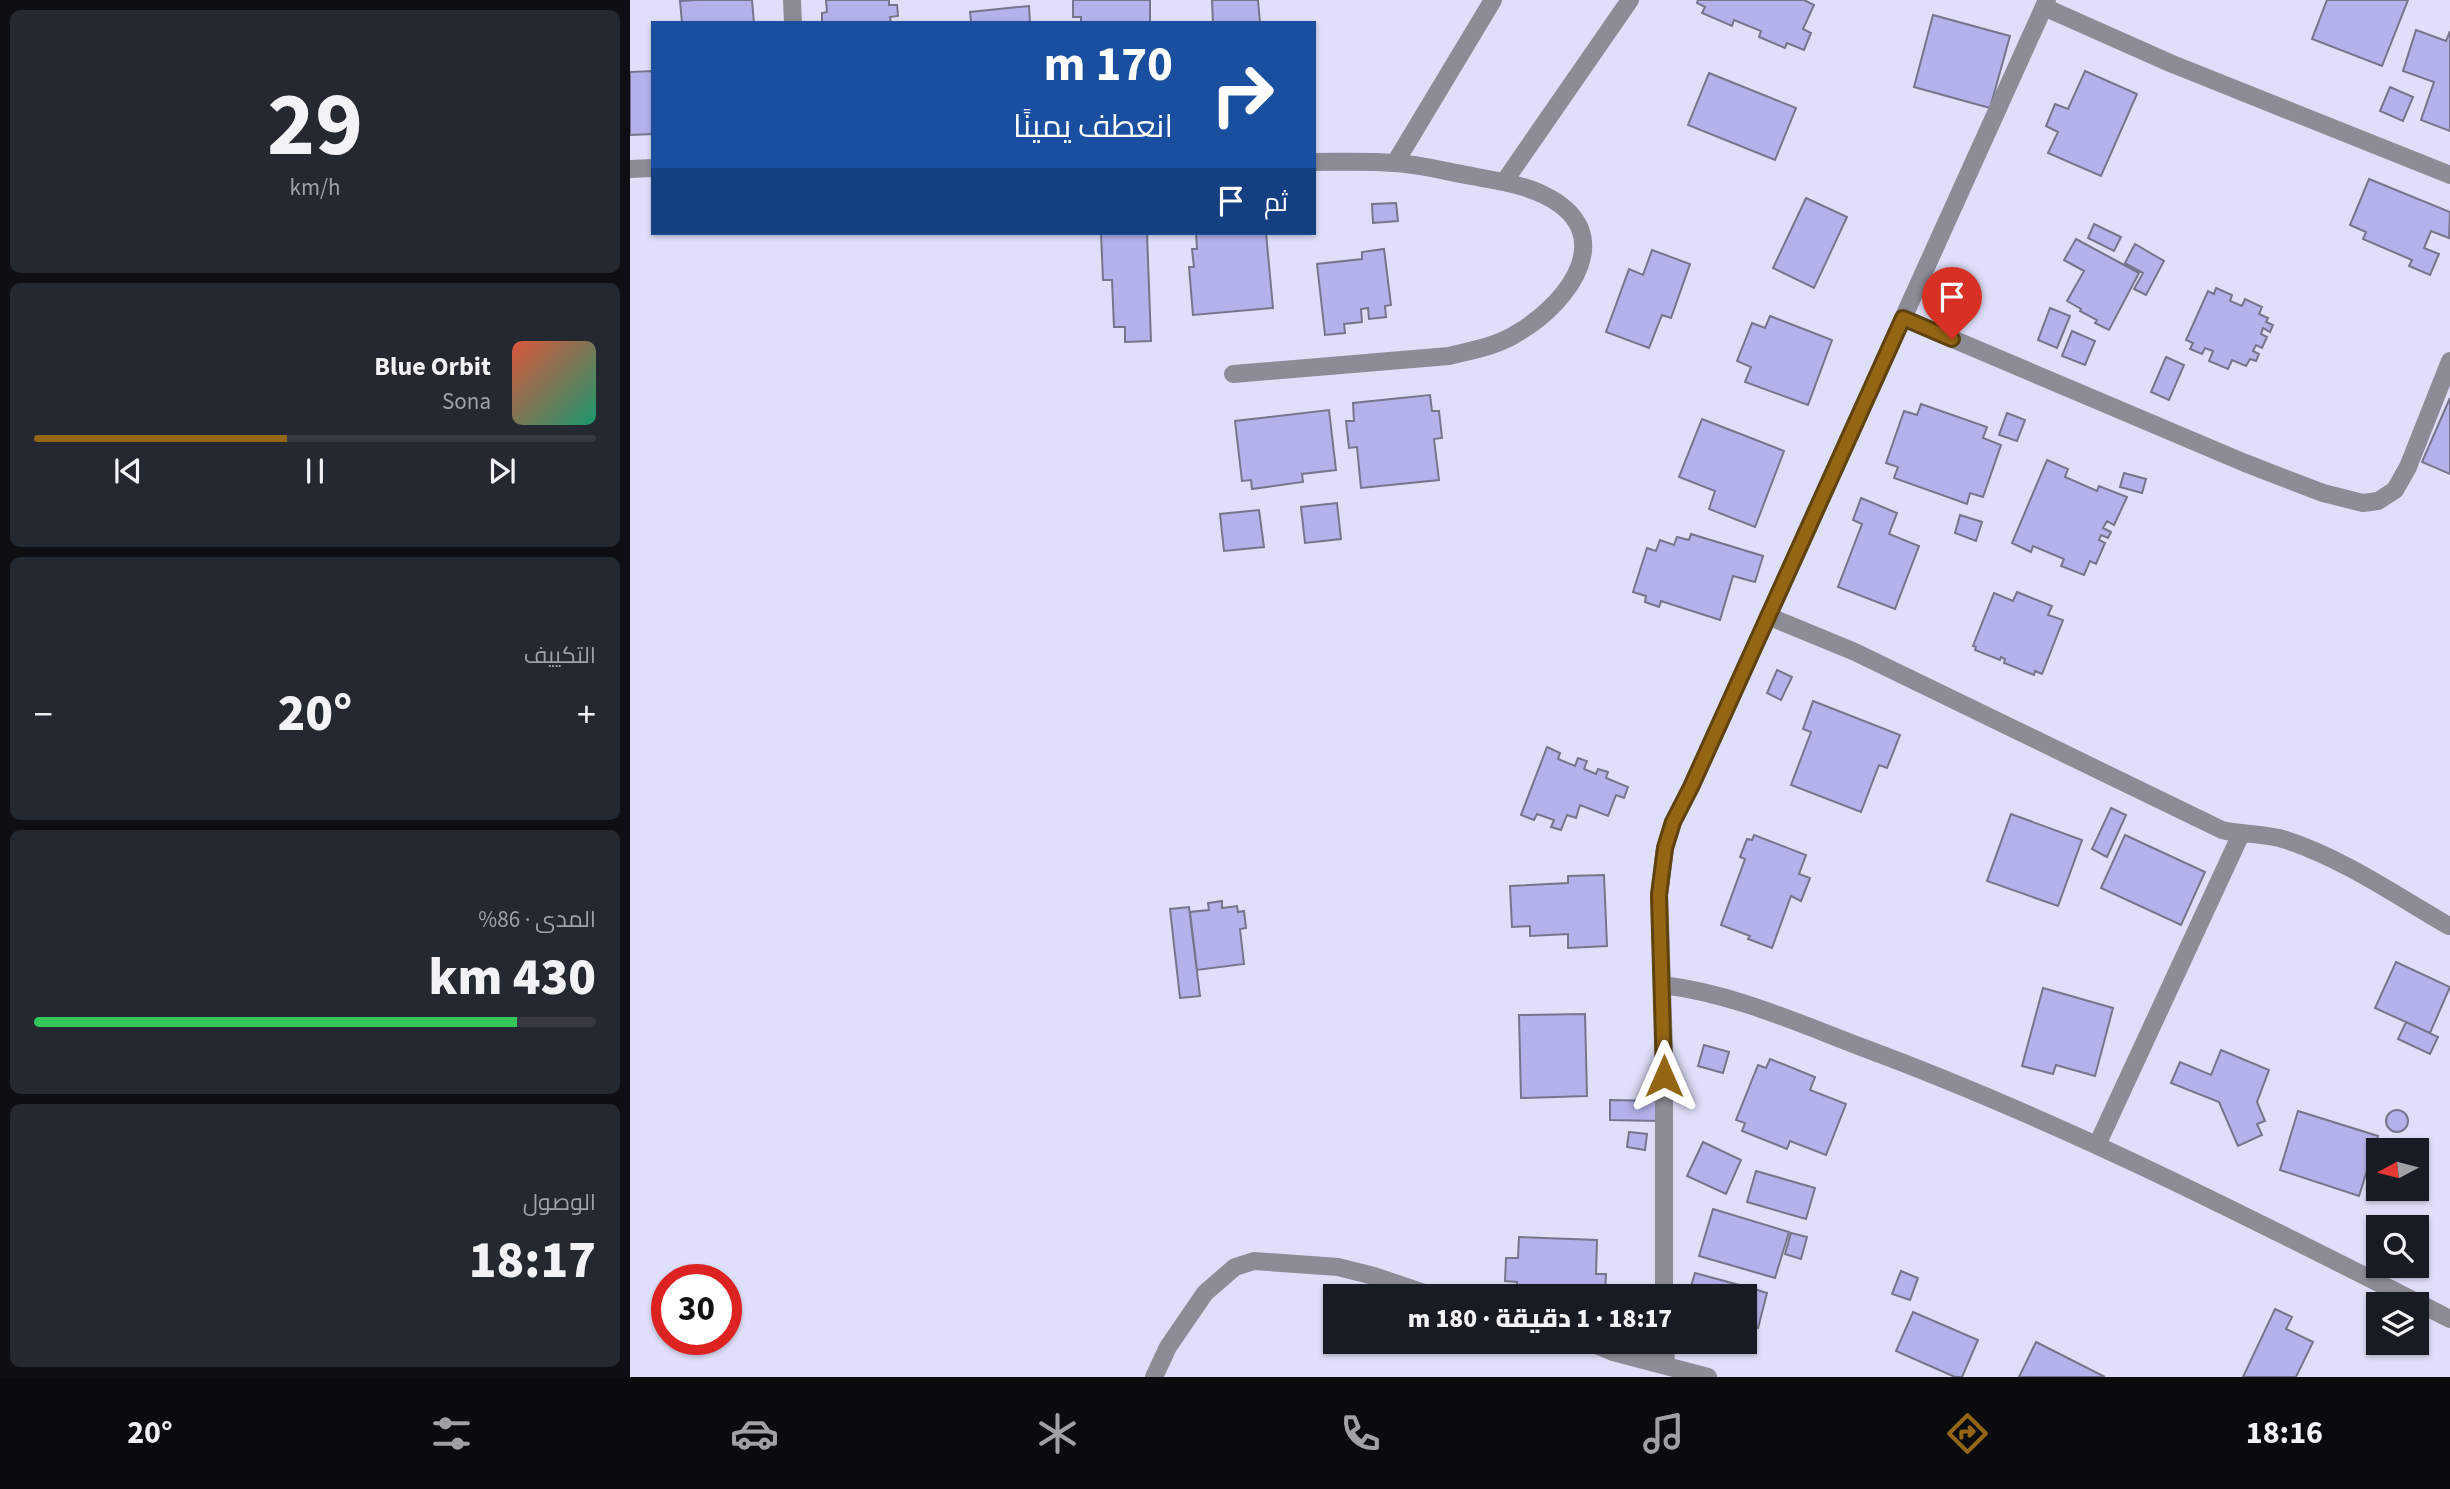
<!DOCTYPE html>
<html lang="ar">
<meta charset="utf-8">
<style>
:root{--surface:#171b24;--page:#242831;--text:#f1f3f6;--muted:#9ea1a6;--line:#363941;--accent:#946614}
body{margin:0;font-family:"Source Sans 3",Cairo,sans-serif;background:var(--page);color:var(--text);direction:rtl;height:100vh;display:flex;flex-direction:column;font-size:26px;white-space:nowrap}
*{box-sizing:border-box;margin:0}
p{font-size:23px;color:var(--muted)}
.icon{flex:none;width:38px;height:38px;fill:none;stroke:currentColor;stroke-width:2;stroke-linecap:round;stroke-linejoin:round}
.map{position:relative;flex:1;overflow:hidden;direction:ltr}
.side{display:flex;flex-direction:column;gap:10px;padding:10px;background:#0d0f14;width:630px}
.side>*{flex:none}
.guide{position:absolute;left:21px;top:21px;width:665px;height:214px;border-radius:0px;box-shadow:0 2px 5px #0004;direction:rtl;background:#1a4fa0;color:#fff;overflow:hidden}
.needle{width:46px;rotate:263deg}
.tools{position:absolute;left:1736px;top:1138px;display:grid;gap:14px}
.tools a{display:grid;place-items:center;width:63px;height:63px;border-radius:0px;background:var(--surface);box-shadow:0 2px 5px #0004;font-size:35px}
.speed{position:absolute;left:21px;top:1264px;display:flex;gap:14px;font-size:35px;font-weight:700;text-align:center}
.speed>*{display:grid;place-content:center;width:91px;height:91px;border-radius:50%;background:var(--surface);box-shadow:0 2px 5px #0004;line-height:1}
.speed .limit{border:10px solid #d22;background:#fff;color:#111}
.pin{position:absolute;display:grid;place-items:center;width:60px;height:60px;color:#fff;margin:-72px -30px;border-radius:50% 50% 50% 0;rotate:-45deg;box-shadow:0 0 7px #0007}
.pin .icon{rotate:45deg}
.me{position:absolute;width:77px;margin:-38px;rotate:0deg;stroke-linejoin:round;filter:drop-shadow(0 0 5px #0008)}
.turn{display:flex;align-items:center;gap:24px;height:147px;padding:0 28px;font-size:32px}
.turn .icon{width:91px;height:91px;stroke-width:2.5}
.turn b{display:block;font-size:49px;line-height:60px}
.then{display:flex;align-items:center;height:66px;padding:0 28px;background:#0003;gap:14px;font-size:26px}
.big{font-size:52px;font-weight:800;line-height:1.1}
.side .card{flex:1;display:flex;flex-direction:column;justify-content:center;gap:10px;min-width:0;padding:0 24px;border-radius:10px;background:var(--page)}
.side .dial{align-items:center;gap:0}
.dial b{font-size:91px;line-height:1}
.song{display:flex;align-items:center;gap:21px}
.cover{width:84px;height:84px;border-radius:10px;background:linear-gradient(135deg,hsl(10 70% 55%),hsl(160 70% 35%))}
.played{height:7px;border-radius:4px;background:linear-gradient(90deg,var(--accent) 45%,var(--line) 45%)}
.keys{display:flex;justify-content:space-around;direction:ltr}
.heat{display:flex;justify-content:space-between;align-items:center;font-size:38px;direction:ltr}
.charge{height:10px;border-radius:5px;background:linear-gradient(90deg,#34c759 86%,var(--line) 0)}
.trip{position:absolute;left:693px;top:1284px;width:434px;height:70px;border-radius:0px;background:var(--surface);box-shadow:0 2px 5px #0004;font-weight:800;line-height:70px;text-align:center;direction:rtl}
.tab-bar{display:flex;height:112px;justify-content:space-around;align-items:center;background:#090b0e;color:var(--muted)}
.tab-bar .icon{width:49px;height:49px}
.tab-bar .active{color:var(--accent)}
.tab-bar b{font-size:32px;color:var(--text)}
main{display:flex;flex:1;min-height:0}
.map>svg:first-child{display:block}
.building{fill:#b4b2ea;stroke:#75758c;stroke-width:2}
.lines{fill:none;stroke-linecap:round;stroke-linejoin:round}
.minor{stroke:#8c8c97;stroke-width:18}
.route-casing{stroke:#60420d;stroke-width:18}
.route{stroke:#946614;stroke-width:12}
</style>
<main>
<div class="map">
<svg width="1820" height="1377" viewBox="0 0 1820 1377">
<rect width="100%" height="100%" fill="#dfdff9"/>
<path class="building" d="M 67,0 L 122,0 L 124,23 L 52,23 L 50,1 Z
M 196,0 L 259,0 L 259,5 L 267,5 L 268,16 L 260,17 L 261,23 L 192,23 L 192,13 L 197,12 Z
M 443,0 L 520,0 L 520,23 L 451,23 L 451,17 L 443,17 Z
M 582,0 L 628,0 L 630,23 L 583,23 Z
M 1068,0 L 1174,0 L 1184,5 L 1173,29 L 1181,33 L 1174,50 L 1157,43 L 1155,48 L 1129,37 L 1131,31 L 1104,20 L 1102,26 L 1072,13 L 1075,7 L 1067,3 Z
M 1697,0 L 1778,0 L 1752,66 L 1682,39 Z
M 399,6 L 400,23 L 341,22 L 340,12 Z
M 1303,15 L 1380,36 L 1360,108 L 1284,87 Z
M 1786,30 L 1816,41 L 1820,31 L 1820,131 L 1791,120 L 1804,82 L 1773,71 Z
M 23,71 L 23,134 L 0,135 L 0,72 Z
M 1455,71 L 1507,94 L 1471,176 L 1418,153 L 1428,132 L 1416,126 L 1425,104 L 1438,109 Z
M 1079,73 L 1166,108 L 1145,160 L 1058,125 Z
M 1760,87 L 1783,97 L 1773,121 L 1750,111 Z
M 1739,179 L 1820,212 L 1819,238 L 1801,231 L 1794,248 L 1809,254 L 1800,275 L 1779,266 L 1782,260 L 1733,239 L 1736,232 L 1720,225 Z
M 1176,198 L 1217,217 L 1184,288 L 1143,268 Z
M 766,203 L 768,221 L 743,223 L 742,204 Z
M 1464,224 L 1491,237 L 1484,251 L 1458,238 Z
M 471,233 L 517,233 L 521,341 L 495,342 L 495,327 L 484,327 L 482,280 L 473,280 Z
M 566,233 L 636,233 L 643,308 L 563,315 L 559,267 L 564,267 L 562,249 L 567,249 Z
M 1446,239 L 1509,273 L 1479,330 L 1465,323 L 1467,320 L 1450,311 L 1451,309 L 1437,301 L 1454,271 L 1434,260 Z
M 1505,244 L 1534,261 L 1516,295 L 1504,289 L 1513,273 L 1495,263 Z
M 754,249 L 761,305 L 755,306 L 756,317 L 739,319 L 738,308 L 731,309 L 732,322 L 714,324 L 715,333 L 695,335 L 687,264 L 732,259 L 732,252 Z
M 1022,250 L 1060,264 L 1041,318 L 1032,315 L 1019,348 L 976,332 L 999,269 L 1013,275 Z
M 1586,288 L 1602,295 L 1600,301 L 1612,306 L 1615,299 L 1632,307 L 1629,314 L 1638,318 L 1636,322 L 1643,325 L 1640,332 L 1633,328 L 1631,334 L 1637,337 L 1632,348 L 1626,345 L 1623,351 L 1629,354 L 1626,361 L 1620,359 L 1616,366 L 1602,360 L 1598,369 L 1579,361 L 1583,351 L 1575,348 L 1572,354 L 1560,349 L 1563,343 L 1556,340 L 1578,291 L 1584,294 Z
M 1420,308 L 1440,316 L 1427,348 L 1408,340 Z
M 1140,316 L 1202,340 L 1178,405 L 1115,382 L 1121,367 L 1107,361 L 1122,323 L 1135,328 Z
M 1442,331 L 1465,341 L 1455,365 L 1432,356 Z
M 1536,357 L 1554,365 L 1539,400 L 1521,392 Z
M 800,395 L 802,411 L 809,411 L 812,438 L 804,439 L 809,480 L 731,488 L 727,447 L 719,448 L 716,421 L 724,421 L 723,403 Z
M 1820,398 L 1820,474 L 1792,462 Z
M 1291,404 L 1357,427 L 1353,438 L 1371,445 L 1353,497 L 1340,493 L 1337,504 L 1264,478 L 1268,467 L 1256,463 L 1274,411 L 1287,415 Z
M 699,410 L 706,470 L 672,474 L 673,482 L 622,489 L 621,480 L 612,481 L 605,421 Z
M 1377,413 L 1395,420 L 1387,441 L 1369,435 Z
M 1072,419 L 1154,451 L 1125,527 L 1079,509 L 1085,491 L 1049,477 Z
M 1417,460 L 1438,469 L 1435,477 L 1467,491 L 1469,486 L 1497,497 L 1484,525 L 1477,521 L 1473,528 L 1481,532 L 1478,538 L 1471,535 L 1469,540 L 1475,543 L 1466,564 L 1460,561 L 1454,575 L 1431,566 L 1434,559 L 1403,546 L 1401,552 L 1382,543 Z
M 1494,473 L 1516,479 L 1512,493 L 1490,487 Z
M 1231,498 L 1267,513 L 1259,534 L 1289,546 L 1265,609 L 1208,587 L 1232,524 L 1223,520 Z
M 707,503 L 711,539 L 675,543 L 671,507 Z
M 629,510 L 634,547 L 594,551 L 590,514 Z
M 1330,515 L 1352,522 L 1346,541 L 1325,533 Z
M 1061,534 L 1133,556 L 1125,582 L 1103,576 L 1090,620 L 1031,601 L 1029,607 L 1015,602 L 1016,596 L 1003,592 L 1017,548 L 1026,551 L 1030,540 L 1044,545 L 1047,537 L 1059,540 Z
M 1387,592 L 1422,606 L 1418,615 L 1433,620 L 1412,674 L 1405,671 L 1404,675 L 1374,663 L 1375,659 L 1371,657 L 1370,660 L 1345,650 L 1346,647 L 1343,646 L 1364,593 L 1383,601 Z
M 1147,670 L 1162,677 L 1151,700 L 1137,693 Z
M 1183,701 L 1270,735 L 1257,768 L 1249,765 L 1231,812 L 1161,785 L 1181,732 L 1173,729 Z
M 917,747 L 930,753 L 928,759 L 945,766 L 948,758 L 957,761 L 954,769 L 966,774 L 968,769 L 978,772 L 976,778 L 998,787 L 994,798 L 986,795 L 978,816 L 950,805 L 946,818 L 937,815 L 931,830 L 921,827 L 924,820 L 907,814 L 904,820 L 891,815 Z
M 1481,808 L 1496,815 L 1477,857 L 1462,849 Z
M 1381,814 L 1452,840 L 1428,906 L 1357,881 Z
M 1124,835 L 1176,855 L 1169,874 L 1180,878 L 1171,901 L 1161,896 L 1142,948 L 1118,939 L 1120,936 L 1091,925 L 1115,859 L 1110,857 L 1117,839 L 1122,840 Z
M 1495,835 L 1575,872 L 1551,925 L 1471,888 Z
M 974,875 L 977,946 L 938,948 L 938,934 L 900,936 L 900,926 L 882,927 L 880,886 L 938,883 L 938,876 Z
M 592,901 L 592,908 L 607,906 L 608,912 L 614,911 L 616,928 L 610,929 L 614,964 L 567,970 L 560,912 L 579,910 L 578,903 Z
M 559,907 L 570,996 L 550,998 L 540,909 Z
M 1766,962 L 1820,987 L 1800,1033 L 1745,1008 Z
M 1413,988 L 1483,1008 L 1465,1076 L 1426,1065 L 1423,1074 L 1392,1066 Z
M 955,1014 L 957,1096 L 891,1098 L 889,1015 Z
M 1776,1022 L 1808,1037 L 1800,1054 L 1768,1039 Z
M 1074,1045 L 1099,1052 L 1093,1073 L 1068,1066 Z
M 1591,1050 L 1639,1070 L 1627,1102 L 1635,1121 L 1627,1124 L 1632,1135 L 1608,1146 L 1589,1102 L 1541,1083 L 1550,1062 L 1581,1075 Z
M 1140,1059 L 1185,1077 L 1180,1090 L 1216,1104 L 1196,1155 L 1160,1141 L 1157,1149 L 1112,1131 L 1115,1123 L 1106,1120 L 1128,1065 L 1136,1068 Z
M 980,1100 L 1029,1101 L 1029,1121 L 980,1120 Z
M1756 1121a11 11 0 1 1 22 0a11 11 0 1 1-22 0Z
M 1668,1111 L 1748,1136 L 1729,1196 L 1650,1170 Z
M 999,1132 L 1017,1134 L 1015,1150 L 997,1147 Z
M 1073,1142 L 1111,1160 L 1096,1194 L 1057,1176 Z
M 1126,1171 L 1185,1188 L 1176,1219 L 1117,1202 Z
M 1083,1209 L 1159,1232 L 1145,1278 L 1069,1256 Z
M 1161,1233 L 1177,1237 L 1171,1259 L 1155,1254 Z
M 889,1237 L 967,1240 L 966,1274 L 976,1274 L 975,1297 L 887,1297 L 887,1282 L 875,1281 L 876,1258 L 888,1258 Z
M 1271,1271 L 1288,1278 L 1280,1300 L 1262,1294 Z
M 1065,1273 L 1124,1289 L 1115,1322 L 1115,1297 L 1070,1297 L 1072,1289 L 1061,1286 Z
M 864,1285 L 877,1286 L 877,1297 L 863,1297 Z
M 1124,1289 L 1137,1293 L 1128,1328 L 1115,1324 Z
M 1645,1309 L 1662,1317 L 1656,1329 L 1683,1342 L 1666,1377 L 1613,1377 Z
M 1283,1312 L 1348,1340 L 1332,1377 L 1325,1377 L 1266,1351 Z
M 1406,1342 L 1475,1377 L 1389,1377 Z"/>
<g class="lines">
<path class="minor" d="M 162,0 L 163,23
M 1414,7 L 1540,63 L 1820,175
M 765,163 L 863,0
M 0,169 L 23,168
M 874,182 L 1000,0
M 1273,318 L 1615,463 L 1693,493 L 1733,503 L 1748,501 L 1765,490 L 1778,467 L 1820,361
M 603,374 L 819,356 C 843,350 868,346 889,332 C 941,301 990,232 914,195 C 892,184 866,181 842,176 C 817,172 790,164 764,163 C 738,161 711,162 684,162
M 1138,616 L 1225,652 L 1592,830 C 1613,835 1636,833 1656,840 C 1714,859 1767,896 1819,926
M 1032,985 C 1102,993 1168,1023 1234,1048 C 1436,1123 1628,1222 1820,1319
M 1467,1145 L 1611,834
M 1034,1297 L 1034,1050 L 1029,895 L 1035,848 L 1043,822 L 1061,787 L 1417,0
M 959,1342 L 983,1352 L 1078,1377
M 1035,1342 L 1036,1366
M 524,1377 L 538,1347 L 575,1293 L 605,1267 L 624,1261 L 708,1267 L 744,1276 L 806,1297"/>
</g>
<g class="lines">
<g class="route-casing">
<path id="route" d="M 1034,1076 L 1029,895 L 1035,848 L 1043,822 L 1061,787 L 1273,318 L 1322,339"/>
</g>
<use href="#route" class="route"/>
</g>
</svg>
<div class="tools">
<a><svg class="needle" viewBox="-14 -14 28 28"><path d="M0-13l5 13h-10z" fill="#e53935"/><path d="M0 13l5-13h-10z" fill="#9ea1a6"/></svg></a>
<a><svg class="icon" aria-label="search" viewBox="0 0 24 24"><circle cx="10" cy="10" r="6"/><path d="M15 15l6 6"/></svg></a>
<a><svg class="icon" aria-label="layers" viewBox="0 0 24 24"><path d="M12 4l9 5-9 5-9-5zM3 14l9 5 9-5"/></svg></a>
</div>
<div class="speed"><div class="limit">30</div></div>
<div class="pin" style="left:1322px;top:339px;background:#d93025"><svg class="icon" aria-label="arrive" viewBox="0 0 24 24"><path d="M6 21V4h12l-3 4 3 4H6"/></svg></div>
<svg class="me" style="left:1034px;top:1076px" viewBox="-20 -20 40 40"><path d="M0-17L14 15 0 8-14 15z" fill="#946614" stroke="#fff" stroke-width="4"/></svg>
<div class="trip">18:17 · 1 دقيقة · 180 m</div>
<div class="guide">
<div class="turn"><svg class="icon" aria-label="right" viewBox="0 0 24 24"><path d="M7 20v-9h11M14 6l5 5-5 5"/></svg><div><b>170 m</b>انعطف يمينًا</div></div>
<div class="then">ثم<svg class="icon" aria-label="arrive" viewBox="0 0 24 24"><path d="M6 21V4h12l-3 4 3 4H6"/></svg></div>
</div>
</div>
<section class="side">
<div class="card dial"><b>29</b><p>km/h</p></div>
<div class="card">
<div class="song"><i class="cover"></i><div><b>Blue Orbit</b><p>Sona</p></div></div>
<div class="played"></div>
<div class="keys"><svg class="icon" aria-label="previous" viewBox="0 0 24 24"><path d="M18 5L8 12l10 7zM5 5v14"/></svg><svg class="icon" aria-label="pause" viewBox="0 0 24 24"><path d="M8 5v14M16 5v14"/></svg><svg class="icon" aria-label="next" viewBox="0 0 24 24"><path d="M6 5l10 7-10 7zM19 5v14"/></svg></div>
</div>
<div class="card"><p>التكييف</p>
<div class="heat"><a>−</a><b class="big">20°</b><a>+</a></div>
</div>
<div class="card"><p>المدى · 86%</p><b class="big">430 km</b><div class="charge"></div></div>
<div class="card"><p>الوصول</p><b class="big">18:17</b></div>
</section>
</main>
<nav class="tab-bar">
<b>18:16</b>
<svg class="icon active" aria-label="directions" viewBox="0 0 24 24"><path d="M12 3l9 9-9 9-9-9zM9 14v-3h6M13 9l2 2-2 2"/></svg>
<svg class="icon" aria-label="music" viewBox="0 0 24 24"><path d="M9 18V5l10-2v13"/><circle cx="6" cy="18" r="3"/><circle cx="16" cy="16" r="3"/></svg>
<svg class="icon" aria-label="phone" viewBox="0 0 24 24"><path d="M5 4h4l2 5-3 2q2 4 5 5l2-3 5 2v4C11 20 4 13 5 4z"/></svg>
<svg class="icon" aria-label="climate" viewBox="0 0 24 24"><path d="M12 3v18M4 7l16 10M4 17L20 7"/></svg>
<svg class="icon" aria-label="car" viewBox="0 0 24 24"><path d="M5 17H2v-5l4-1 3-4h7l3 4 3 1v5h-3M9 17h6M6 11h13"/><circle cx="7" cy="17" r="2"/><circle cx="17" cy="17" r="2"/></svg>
<svg class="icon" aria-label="filters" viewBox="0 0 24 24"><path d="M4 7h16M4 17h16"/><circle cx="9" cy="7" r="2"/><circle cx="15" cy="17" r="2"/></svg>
<b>20°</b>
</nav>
